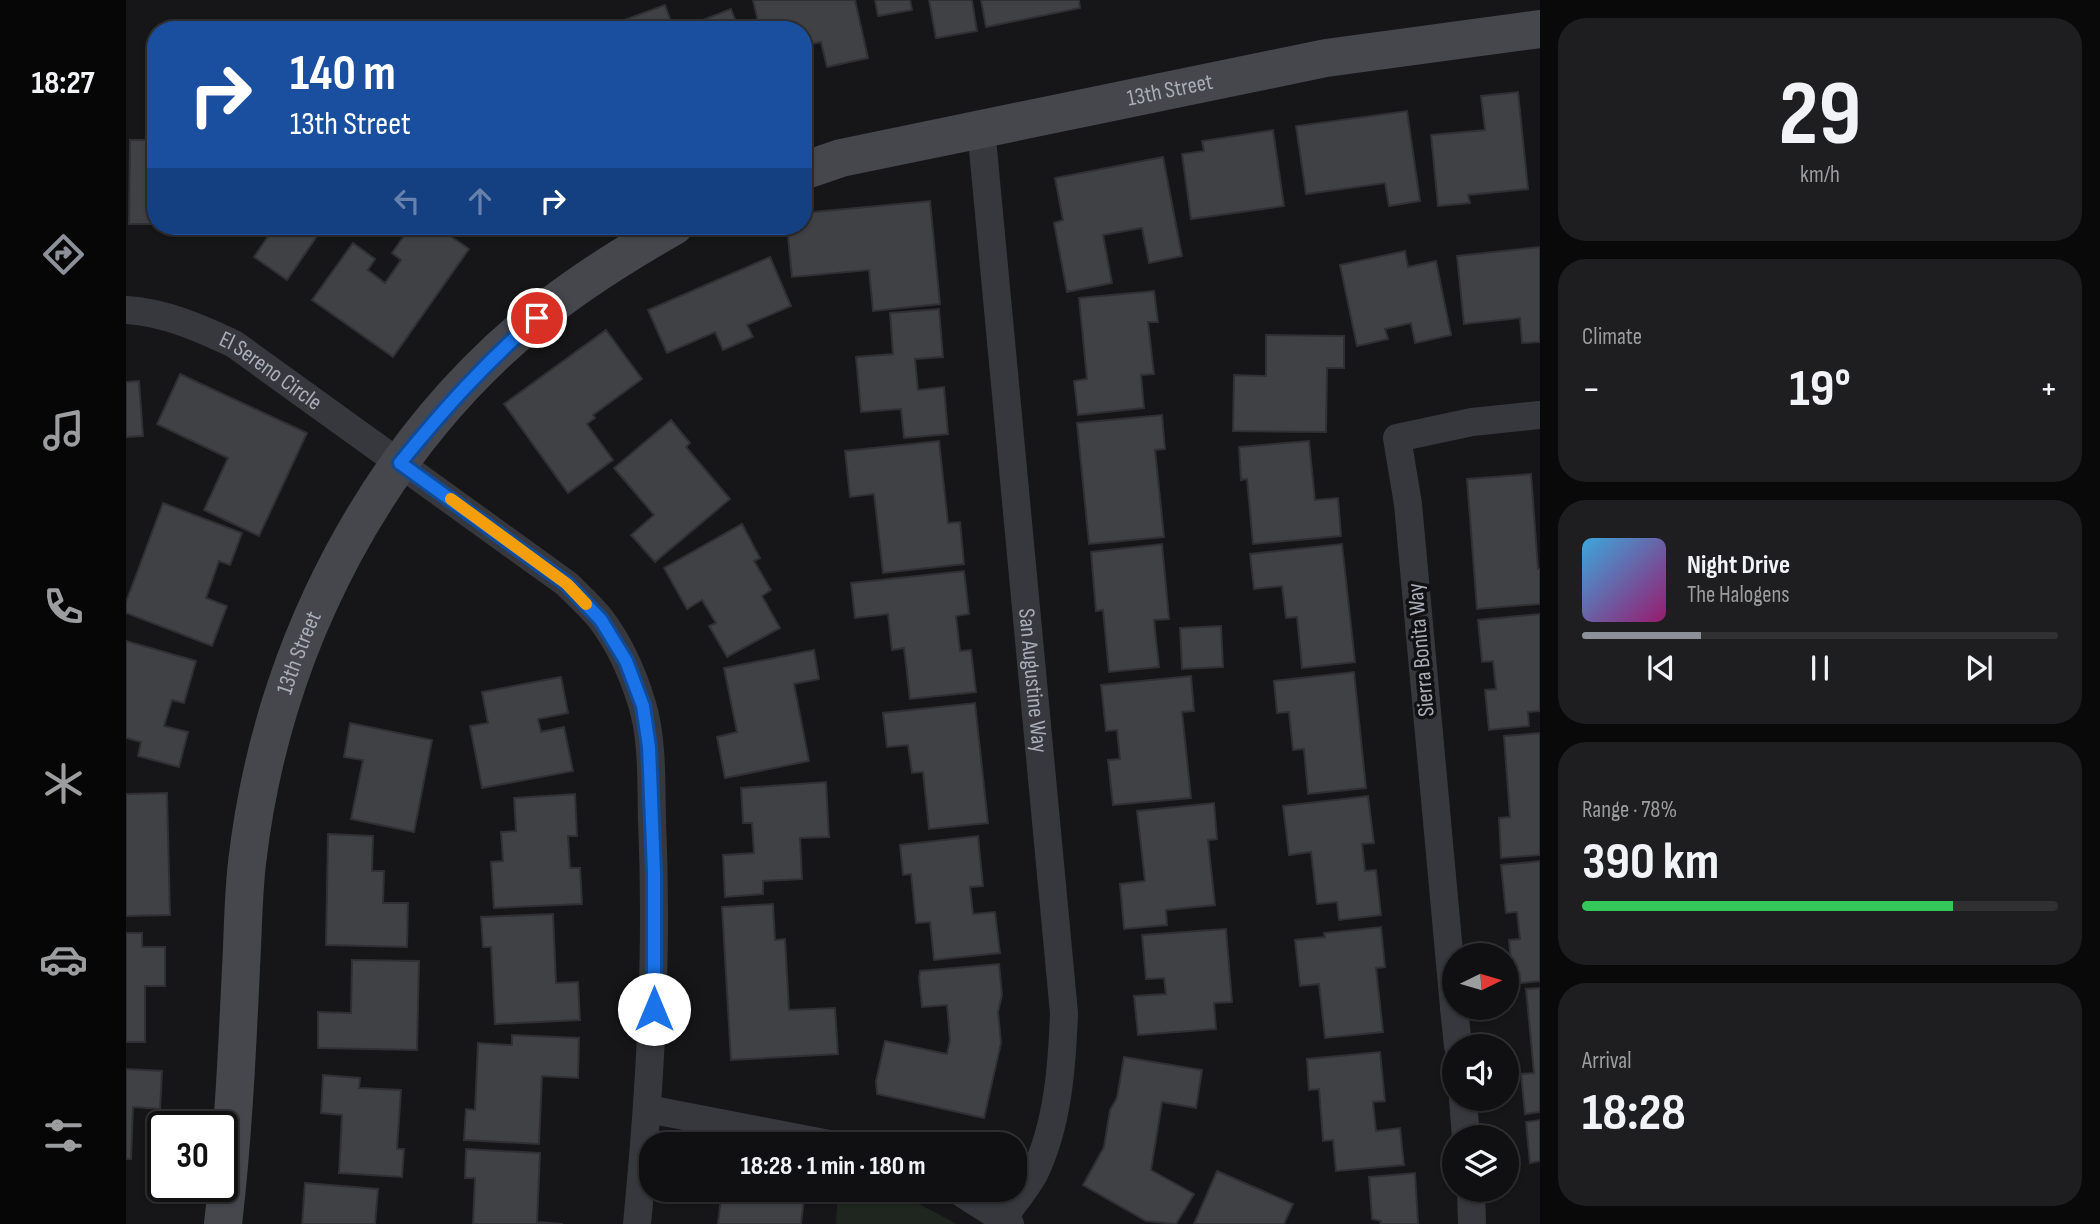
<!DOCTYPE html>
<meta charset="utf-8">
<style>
:root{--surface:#101012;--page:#1e1e20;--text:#f1f3f6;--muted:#9c9d9f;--line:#303032;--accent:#8c9099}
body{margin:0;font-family:"Sofia Sans Condensed",sans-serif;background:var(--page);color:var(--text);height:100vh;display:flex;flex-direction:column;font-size:26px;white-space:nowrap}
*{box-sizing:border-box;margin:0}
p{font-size:23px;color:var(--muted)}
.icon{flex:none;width:38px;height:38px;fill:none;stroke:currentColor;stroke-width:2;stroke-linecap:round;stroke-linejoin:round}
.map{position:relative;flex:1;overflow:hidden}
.panel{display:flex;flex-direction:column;gap:18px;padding:18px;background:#09090a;width:560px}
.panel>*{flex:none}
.guide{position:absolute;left:21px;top:21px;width:665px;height:214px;border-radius:28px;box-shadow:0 2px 5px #0004,0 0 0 2px var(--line);background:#1a4fa0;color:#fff;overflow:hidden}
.needle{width:46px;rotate:85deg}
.buttons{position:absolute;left:1316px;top:943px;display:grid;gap:14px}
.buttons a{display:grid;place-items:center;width:77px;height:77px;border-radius:50%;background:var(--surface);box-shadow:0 2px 5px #0004,0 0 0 2px var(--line);font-size:35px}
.speed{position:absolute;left:21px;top:1111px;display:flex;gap:14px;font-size:35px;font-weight:700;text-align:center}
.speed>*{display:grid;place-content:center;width:91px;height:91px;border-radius:50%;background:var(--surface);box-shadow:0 2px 5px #0004,0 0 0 2px var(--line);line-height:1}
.speed .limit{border:4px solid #111;border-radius:10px;background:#fff;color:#111}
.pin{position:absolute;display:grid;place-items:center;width:60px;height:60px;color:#fff;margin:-30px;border:4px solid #fff;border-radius:50%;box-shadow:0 2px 7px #0007}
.me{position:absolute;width:77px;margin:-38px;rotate:0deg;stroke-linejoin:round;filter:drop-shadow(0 0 5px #0008)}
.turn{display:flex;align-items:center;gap:24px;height:147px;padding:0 28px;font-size:32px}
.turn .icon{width:91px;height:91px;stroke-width:2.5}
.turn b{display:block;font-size:49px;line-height:60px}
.lanes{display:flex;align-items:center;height:66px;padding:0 28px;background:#0003;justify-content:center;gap:35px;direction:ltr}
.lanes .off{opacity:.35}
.big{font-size:52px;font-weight:700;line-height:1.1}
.panel .widget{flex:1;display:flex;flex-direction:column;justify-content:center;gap:10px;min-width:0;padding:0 24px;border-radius:28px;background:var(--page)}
.panel .dial{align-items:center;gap:0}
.dial b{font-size:91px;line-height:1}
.song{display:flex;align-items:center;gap:21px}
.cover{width:84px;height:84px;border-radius:10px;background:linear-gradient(135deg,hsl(200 70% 55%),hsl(320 70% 35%))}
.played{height:7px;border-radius:4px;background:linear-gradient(90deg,var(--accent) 25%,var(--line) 25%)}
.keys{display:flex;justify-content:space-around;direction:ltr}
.heat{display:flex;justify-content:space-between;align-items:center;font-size:38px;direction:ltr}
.charge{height:10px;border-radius:5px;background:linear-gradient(90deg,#34c759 78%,var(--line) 0)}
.trip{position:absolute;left:513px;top:1132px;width:388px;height:70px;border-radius:28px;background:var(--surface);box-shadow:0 2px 5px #0004,0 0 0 2px var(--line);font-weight:700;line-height:70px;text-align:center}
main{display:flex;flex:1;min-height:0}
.menu{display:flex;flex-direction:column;width:126px;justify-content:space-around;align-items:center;background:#060607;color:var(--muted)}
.menu .icon{width:49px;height:49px}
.menu .active{color:var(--accent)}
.menu b{font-size:32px;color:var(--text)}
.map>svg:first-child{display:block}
.green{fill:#1e261f}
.building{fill:#404145;stroke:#303034;stroke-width:2}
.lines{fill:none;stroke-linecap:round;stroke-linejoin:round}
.street{stroke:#37383d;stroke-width:28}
.secondary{stroke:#45474d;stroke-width:38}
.route-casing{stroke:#114b97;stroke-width:18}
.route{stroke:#1a73e8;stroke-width:12}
.slow{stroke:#f59e0b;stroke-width:12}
.labels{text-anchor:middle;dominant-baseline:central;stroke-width:7;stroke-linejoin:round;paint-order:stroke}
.street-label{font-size:23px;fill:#a8adb8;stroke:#111113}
</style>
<main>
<nav class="menu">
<b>18:27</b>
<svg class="icon active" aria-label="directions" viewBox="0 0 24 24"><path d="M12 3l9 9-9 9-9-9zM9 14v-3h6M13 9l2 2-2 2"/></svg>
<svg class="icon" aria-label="music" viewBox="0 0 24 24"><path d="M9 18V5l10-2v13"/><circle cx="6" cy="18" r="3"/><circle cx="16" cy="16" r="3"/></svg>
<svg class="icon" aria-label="phone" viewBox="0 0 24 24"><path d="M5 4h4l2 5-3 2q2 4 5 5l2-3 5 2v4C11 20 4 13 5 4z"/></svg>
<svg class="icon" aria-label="climate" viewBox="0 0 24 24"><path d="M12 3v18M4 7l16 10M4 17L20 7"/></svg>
<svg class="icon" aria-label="car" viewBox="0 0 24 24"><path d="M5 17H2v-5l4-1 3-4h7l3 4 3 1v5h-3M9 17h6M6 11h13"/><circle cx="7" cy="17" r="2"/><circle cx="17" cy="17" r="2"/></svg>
<svg class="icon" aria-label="filters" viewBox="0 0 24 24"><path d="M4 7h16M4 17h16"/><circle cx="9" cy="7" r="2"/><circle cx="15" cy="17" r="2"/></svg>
</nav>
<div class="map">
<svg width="1414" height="1224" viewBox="0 0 1414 1224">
<rect width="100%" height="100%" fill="#161618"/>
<path class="green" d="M 712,1190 L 766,1190 L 831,1224 L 710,1224 Z"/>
<path class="building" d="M 627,0 L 729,0 L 742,58 L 701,67 L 695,42 L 677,46 L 677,30 L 634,30 Z
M 749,0 L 784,0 L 786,10 L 752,16 Z
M 803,0 L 846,0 L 851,31 L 810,38 Z
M 855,0 L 953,0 L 954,8 L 860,27 Z
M 539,5 L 548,30 L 501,30 L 498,20 Z
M 605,9 L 613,30 L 551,30 Z
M 1392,92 L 1402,189 L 1342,195 L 1344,203 L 1312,206 L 1305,135 L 1359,130 L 1355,96 Z
M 1281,111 L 1294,201 L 1263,206 L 1259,183 L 1180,194 L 1170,126 Z
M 1147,130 L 1158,206 L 1065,219 L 1056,154 L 1078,151 L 1076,141 Z
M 4,140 L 30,140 L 30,224 L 3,224 Z
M 1037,157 L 1056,256 L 1023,263 L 1016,228 L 977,235 L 986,283 L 941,292 L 928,223 L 937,220 L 929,178 Z
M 804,201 L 814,304 L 747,311 L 743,270 L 666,277 L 661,226 L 677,226 L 677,213 Z
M 142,226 L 198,226 L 161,280 L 128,257 L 147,229 Z
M 285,226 L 310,226 L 343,249 L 267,357 L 186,300 L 227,243 L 249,259 L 242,270 L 259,283 L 275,260 L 266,253 Z
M 1414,247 L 1414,342 L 1396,343 L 1394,318 L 1338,324 L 1331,256 Z
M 1279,251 L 1282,267 L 1310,261 L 1325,335 L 1289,343 L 1285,323 L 1259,329 L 1262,339 L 1231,346 L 1214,265 Z
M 644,257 L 665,306 L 621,325 L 627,337 L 597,350 L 589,332 L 541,353 L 522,310 Z
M 1028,291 L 1032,322 L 1022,322 L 1028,374 L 1015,375 L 1018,408 L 952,415 L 948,381 L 961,379 L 953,298 Z
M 813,309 L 817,357 L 789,359 L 792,390 L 818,387 L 822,434 L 778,438 L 775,409 L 735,412 L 730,357 L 767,354 L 764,313 Z
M 480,330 L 516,379 L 467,415 L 469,418 L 461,424 L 487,460 L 442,493 L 378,404 Z
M 1140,335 L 1218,336 L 1218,368 L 1201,368 L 1200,432 L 1107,431 L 1108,375 L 1140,376 Z
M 54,374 L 181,433 L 133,536 L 78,510 L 102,458 L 31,424 Z
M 13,381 L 17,436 L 0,437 L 0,382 Z
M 1036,415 L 1039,449 L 1029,450 L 1038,537 L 963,544 L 951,423 Z
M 545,420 L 564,443 L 560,447 L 604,499 L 529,562 L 505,535 L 528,515 L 488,468 Z
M 813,441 L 822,523 L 834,522 L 838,564 L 757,573 L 748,494 L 724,497 L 719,451 Z
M 1183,441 L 1189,500 L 1212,498 L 1215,536 L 1127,544 L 1121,479 L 1115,480 L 1113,447 Z
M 1405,474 L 1412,569 L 1414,569 L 1414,604 L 1351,609 L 1341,479 Z
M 37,503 L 116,533 L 104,565 L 93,561 L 80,598 L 101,606 L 86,646 L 0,613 L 0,602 Z
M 616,524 L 634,558 L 628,561 L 645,590 L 636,596 L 654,628 L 601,657 L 583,626 L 590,623 L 576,600 L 561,609 L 538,568 Z
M 1036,544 L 1043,619 L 1028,620 L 1033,667 L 983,672 L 977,610 L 970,611 L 965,552 Z
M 1216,544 L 1229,662 L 1176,668 L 1171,617 L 1160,618 L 1156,586 L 1128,589 L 1124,554 Z
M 838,571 L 843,614 L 830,616 L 834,651 L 845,650 L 850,692 L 784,699 L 778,648 L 766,650 L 762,614 L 729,618 L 725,583 Z
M 1414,614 L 1414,711 L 1402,712 L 1403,726 L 1363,730 L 1359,690 L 1370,689 L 1367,661 L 1356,662 L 1352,620 Z
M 1095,626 L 1097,667 L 1056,669 L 1054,628 Z
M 0,641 L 70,661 L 58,703 L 46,700 L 38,726 L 62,732 L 53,767 L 12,756 L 15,742 L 0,738 Z
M 688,650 L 693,679 L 668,684 L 683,761 L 599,778 L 591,737 L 611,732 L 598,668 Z
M 1228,672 L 1240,788 L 1182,794 L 1178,749 L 1167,750 L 1163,712 L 1151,713 L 1148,681 Z
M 1065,676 L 1068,711 L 1056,712 L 1065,798 L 987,805 L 982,760 L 994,759 L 991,730 L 980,731 L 975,685 Z
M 435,677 L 442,713 L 412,719 L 415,732 L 438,727 L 447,771 L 356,788 L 344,726 L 362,723 L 356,692 Z
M 849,703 L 862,823 L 803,829 L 797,772 L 786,773 L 782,745 L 761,747 L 757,713 Z
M 224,723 L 306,740 L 288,832 L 225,819 L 237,760 L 218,757 Z
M 1414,733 L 1414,855 L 1375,858 L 1373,818 L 1384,817 L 1378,736 Z
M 700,782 L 703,837 L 674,838 L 676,879 L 637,881 L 637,894 L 599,897 L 597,855 L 628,853 L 626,823 L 617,823 L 615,788 Z
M 41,793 L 44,915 L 0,916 L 0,794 Z
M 449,794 L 451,836 L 442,836 L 444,868 L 454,868 L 456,904 L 368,908 L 365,862 L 377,861 L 375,832 L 390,831 L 388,798 Z
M 1242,796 L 1248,843 L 1236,844 L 1239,871 L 1250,870 L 1255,915 L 1213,920 L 1211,902 L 1191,904 L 1185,852 L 1163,855 L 1157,806 Z
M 1088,803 L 1091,839 L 1082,840 L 1089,905 L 1040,910 L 1041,925 L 998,929 L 994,884 L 1019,881 L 1011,811 Z
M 202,834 L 247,836 L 246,871 L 258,871 L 257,903 L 282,903 L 281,947 L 200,945 Z
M 852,836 L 857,886 L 844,887 L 847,914 L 869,912 L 874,953 L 808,960 L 804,922 L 790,923 L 785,874 L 777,875 L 774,845 Z
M 1414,861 L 1414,981 L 1387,984 L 1383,940 L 1394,939 L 1391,912 L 1380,913 L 1375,865 Z
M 647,904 L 649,940 L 659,939 L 663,1010 L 709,1008 L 712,1054 L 605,1060 L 596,907 Z
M 427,914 L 430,983 L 452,982 L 454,1020 L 369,1024 L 365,947 L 357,947 L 355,917 Z
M 1255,927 L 1259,967 L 1250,968 L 1257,1032 L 1199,1038 L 1193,984 L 1174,986 L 1169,940 L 1199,937 L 1198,933 Z
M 1100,929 L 1106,1002 L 1088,1003 L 1090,1029 L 1012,1035 L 1008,996 L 1040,994 L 1038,978 L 1020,979 L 1016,935 Z
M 0,933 L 16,933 L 16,947 L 39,947 L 39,986 L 19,986 L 19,1042 L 0,1042 Z
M 226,960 L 293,961 L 291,1050 L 192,1048 L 192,1012 L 225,1013 Z
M 873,964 L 876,995 L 872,1012 L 875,1043 L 858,1118 L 751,1094 L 750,1081 L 759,1041 L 821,1054 L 824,1040 L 821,1005 L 796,1007 L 793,978 L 794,971 Z
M 1414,988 L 1414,1112 L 1399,1114 L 1395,1074 L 1408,1073 L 1400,989 Z
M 386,1035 L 453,1038 L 452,1078 L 416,1076 L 413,1144 L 338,1140 L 340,1109 L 349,1110 L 352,1043 L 386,1045 Z
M 1254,1052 L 1259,1101 L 1247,1102 L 1250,1131 L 1274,1128 L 1278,1165 L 1210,1171 L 1207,1140 L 1197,1141 L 1193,1089 L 1183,1090 L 1181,1059 Z
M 998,1057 L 1076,1070 L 1070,1108 L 1036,1102 L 1025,1170 L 1068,1194 L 1050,1224 L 1020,1221 L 957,1185 L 978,1147 L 984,1110 L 991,1098 Z
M 0,1069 L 36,1071 L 34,1109 L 7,1107 L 5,1159 L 0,1159 Z
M 197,1075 L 234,1078 L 233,1088 L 275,1090 L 271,1149 L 278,1149 L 276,1177 L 213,1173 L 216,1115 L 195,1113 Z
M 1414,1120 L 1414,1161 L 1404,1163 L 1400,1122 Z
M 340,1149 L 414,1153 L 411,1222 L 437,1224 L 347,1224 L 349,1178 L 339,1178 Z
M 1091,1171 L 1167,1204 L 1158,1224 L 1068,1224 Z
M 1289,1173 L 1292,1224 L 1254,1224 L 1255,1221 L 1246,1219 L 1243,1177 Z
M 179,1183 L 252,1189 L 249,1224 L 176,1224 Z
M 596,1190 L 679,1190 L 675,1224 L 592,1224 Z"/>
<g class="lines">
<g class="street">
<path id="s1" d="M 855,128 L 938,1013 C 936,1066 932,1125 908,1174 C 900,1189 887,1204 876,1219"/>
<path id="s2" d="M 0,310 C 38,312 74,328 108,344 L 441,584 C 452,595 464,606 474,618 C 493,643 507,674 516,704 C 527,740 525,783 526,820 C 532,956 524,1089 511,1224"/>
<path d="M 1328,1007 L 1282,504 L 1271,438 L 1346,422 L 1414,415"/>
<path d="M 1328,1008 L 1332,1046"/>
<path d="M 1337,1099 L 1340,1138"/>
<path d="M 522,1109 L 703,1144"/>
<path d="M 831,1190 L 884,1224"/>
<path d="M 1345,1190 L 1346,1224"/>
</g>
<g class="secondary">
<path id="s3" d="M 677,171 L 715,158 L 1200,58 L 1414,29"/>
<path id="s4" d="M 97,1224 C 107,1139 111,1054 115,968 C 117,933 117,898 121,863 C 146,647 252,439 426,305 C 465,275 506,250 548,226"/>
</g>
</g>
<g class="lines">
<g class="route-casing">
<path id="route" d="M 411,318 C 358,364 318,409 274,463 L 441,584 L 475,620 L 500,661 L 517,706 L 523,747 L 528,872 L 528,1009"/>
</g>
<use href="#route" class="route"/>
<path class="slow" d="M 325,499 L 441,584 L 460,604"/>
</g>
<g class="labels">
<g class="street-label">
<text stroke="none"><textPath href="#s3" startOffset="376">13th Street</textPath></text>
<text stroke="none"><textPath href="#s2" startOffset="159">El Sereno Circle</textPath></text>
<text transform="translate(1295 650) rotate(-95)">Sierra Bonita Way</text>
<text stroke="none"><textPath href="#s4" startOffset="579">13th Street</textPath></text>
<text stroke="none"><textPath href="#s1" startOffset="555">San Augustine Way</textPath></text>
</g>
</g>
</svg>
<div class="buttons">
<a><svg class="needle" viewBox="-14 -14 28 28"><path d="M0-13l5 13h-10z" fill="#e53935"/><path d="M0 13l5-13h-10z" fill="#9c9d9f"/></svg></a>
<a><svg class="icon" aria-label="sound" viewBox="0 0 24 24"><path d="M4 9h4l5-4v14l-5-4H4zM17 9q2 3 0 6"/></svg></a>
<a><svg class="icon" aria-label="layers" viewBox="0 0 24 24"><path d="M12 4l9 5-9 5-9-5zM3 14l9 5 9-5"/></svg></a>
</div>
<div class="speed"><div class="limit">30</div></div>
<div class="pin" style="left:411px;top:318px;background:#d93025"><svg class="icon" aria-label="arrive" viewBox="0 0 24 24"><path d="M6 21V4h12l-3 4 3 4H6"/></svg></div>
<svg class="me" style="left:528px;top:1009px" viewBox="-20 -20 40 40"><circle r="19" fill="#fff"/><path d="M0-13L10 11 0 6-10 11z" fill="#1a73e8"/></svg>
<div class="trip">18:28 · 1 min · 180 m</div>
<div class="guide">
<div class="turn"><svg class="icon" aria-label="right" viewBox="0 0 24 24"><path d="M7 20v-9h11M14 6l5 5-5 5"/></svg><div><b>140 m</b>13th Street</div></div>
<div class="lanes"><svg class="icon off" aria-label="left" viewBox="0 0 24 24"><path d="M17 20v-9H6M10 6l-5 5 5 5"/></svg><svg class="icon off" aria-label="ahead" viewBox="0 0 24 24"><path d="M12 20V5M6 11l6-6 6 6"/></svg><svg class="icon" aria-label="right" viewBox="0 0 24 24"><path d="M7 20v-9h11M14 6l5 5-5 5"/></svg></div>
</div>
</div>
<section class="panel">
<div class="widget dial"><b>29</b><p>km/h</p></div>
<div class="widget"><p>Climate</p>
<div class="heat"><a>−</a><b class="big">19°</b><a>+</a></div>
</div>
<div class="widget">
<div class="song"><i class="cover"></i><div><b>Night Drive</b><p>The Halogens</p></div></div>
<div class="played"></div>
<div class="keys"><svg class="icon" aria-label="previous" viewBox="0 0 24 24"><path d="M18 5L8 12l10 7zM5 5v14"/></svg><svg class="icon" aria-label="pause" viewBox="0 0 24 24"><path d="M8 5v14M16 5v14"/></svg><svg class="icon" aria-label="next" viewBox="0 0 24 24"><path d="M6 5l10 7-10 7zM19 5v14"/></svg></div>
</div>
<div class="widget"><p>Range · 78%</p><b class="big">390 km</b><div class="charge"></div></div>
<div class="widget"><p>Arrival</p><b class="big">18:28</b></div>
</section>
</main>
